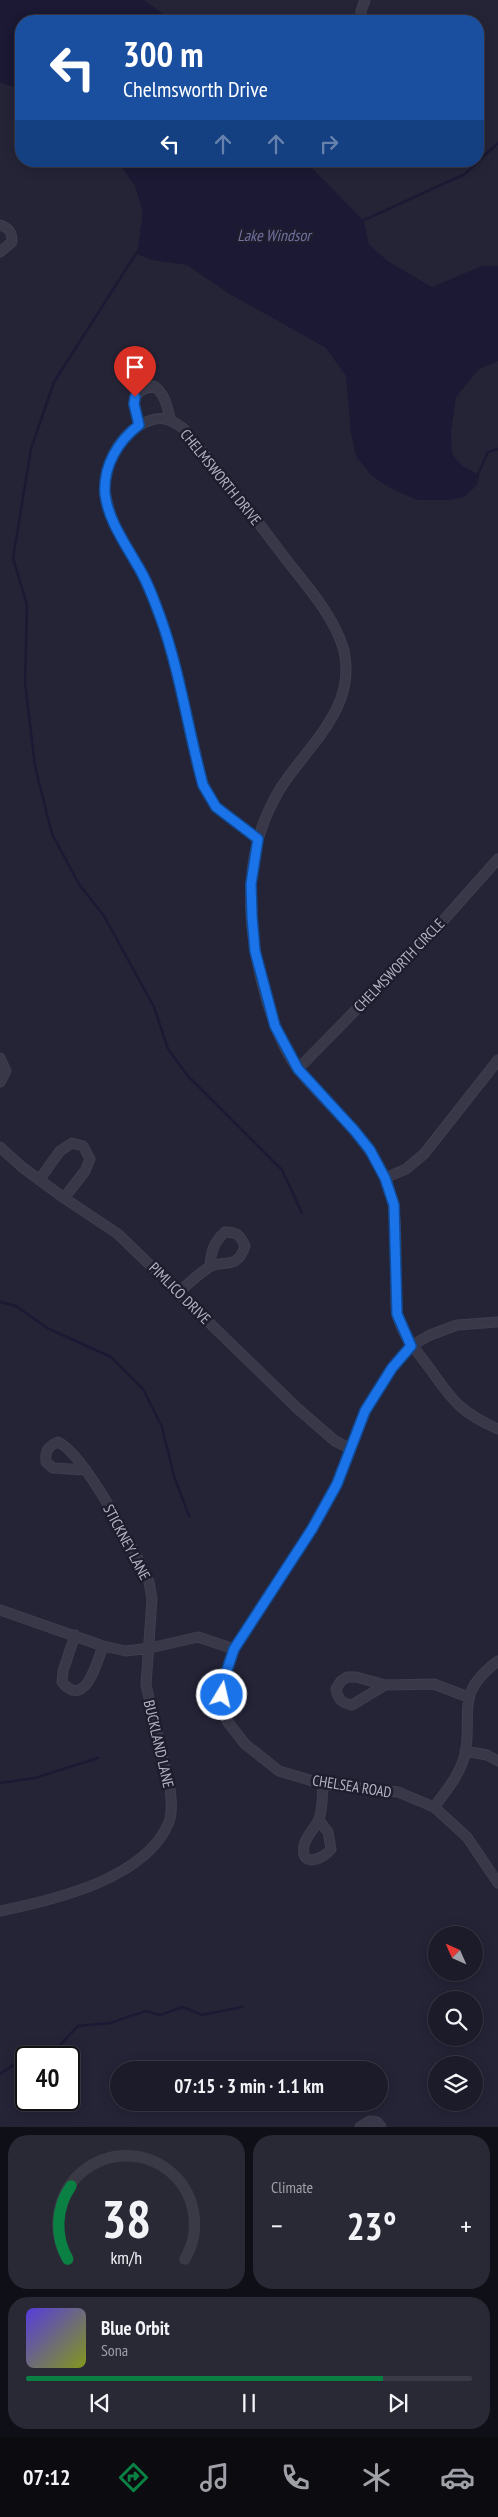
<!DOCTYPE html>
<meta charset="utf-8">
<style>
:root{--surface:#1c1b29;--page:#292835;--text:#f1f3f6;--muted:#a0a1a8;--line:#3a3946;--accent:#0b8043}
body{margin:0;font-family:"PT Sans Narrow",sans-serif;background:var(--page);color:var(--text);height:100vh;display:flex;flex-direction:column;font-size:19px;white-space:nowrap}
*{box-sizing:border-box;margin:0}
p{font-size:16px;color:var(--muted)}
.icon{flex:none;width:28px;height:28px;fill:none;stroke:currentColor;stroke-width:2;stroke-linecap:round;stroke-linejoin:round}
.map{position:relative;height:2127px;overflow:hidden}
.sheet{display:flex;flex-direction:column;gap:8px;padding:8px;background:#0f0f17;flex:1}
.sheet>*{flex:none}
.guide{position:absolute;left:15px;top:15px;width:469px;height:152px;border-radius:20px;box-shadow:0 2px 12px #0003,0 0 0 1px var(--line);background:#1a4fa0;color:#fff;overflow:hidden}
.needle{width:32px;rotate:315deg}
.fabs{position:absolute;left:428px;top:1926px;display:grid;gap:10px}
.fabs a{display:grid;place-items:center;width:55px;height:55px;border-radius:50%;background:var(--surface);box-shadow:0 2px 12px #0003,0 0 0 1px var(--line);font-size:25px}
.speed{position:absolute;left:15px;top:2046px;display:flex;gap:10px;font-size:25px;font-weight:700;text-align:center}
.speed>*{display:grid;place-content:center;width:65px;height:65px;border-radius:50%;background:var(--surface);box-shadow:0 2px 12px #0003,0 0 0 1px var(--line);line-height:1}
.speed .limit{border:2px solid #111;border-radius:8px;background:#fff;color:#111}
.pin{position:absolute;display:grid;place-items:center;width:42px;height:42px;color:#fff;margin:-51px -21px;border-radius:50% 50% 50% 0;rotate:-45deg;box-shadow:0 0 5px #0007}
.pin .icon{rotate:45deg}
.me{position:absolute;width:55px;margin:-28px;rotate:9deg;stroke-linejoin:round;filter:drop-shadow(0 0 4px #0008)}
.turn{display:flex;align-items:center;gap:18px;height:105px;padding:0 25px;font-size:22px}
.turn .icon{width:65px;height:65px;stroke-width:2.5}
.turn b{display:block;font-size:35px;line-height:42px}
.lanes{display:flex;align-items:center;height:48px;padding:0 25px;background:#0003;justify-content:center;gap:25px;direction:ltr}
.lanes .off{opacity:.35}
.big{font-size:38px;font-weight:600;line-height:1.1}
.sheet .card{flex:1;display:flex;flex-direction:column;justify-content:center;gap:8px;min-width:0;padding:0 18px;border-radius:20px;background:var(--page)}
.sheet .dial{align-items:center;gap:0}
.dial svg{height:130px;overflow:visible;fill:none;stroke:var(--line);stroke-width:7;stroke-linecap:round;text-anchor:middle}
.dial text{fill:var(--text);stroke:none}
.song{display:flex;align-items:center;gap:15px}
.cover{width:60px;height:60px;border-radius:8px;background:linear-gradient(135deg,hsl(250 70% 55%),hsl(70 70% 35%))}
.played{height:5px;border-radius:2px;background:linear-gradient(90deg,var(--accent) 80%,var(--line) 80%)}
.keys{display:flex;justify-content:space-around;direction:ltr}
.heat{display:flex;justify-content:space-between;align-items:center;font-size:28px;direction:ltr}
.sheet .tiles{flex:1;display:grid;gap:8px;grid-template-columns:1fr 1fr}
.card:last-child{grid-column:span 2}
.trip{position:absolute;left:110px;top:2061px;width:278px;height:50px;border-radius:25px;background:var(--surface);box-shadow:0 2px 12px #0003,0 0 0 1px var(--line);font-weight:600;line-height:50px;text-align:center}
.dock{display:flex;height:80px;justify-content:space-around;align-items:center;background:#0b0b10;color:var(--muted)}
.dock .icon{width:35px;height:35px}
.dock .on{color:var(--accent)}
.dock b{font-size:22px;color:var(--text)}
.map>svg:first-child{display:block}
.water{fill:#1b1933}
.lines{fill:none;stroke-linecap:round;stroke-linejoin:round}
.stream{stroke:#1b1933;stroke-width:2.5}
.minor-casing{stroke:#3f3e4e;stroke-width:11}
.minor{stroke:#393848;stroke-width:9}
.route-casing{stroke:#114b97;stroke-width:12}
.route{stroke:#1a73e8;stroke-width:9}
.labels{text-anchor:middle;dominant-baseline:central;stroke-width:5;stroke-linejoin:round;paint-order:stroke}
.street-label{font-size:15px;fill:#b4b3c4;stroke:#1e1d2d}
.water-label{font-size:16px;font-style:italic;fill:#72709f;stroke:#1e1d2d}
</style>
<div class="map">
<svg width="498" height="2127" viewBox="0 0 498 2127">
<rect width="100%" height="100%" fill="#252437"/>
<path class="water" d="M 0,0 L 144,0 L 173,21 L 21,21 L 21,90 L 0,82 Z
M 117,161 L 305,161 L 364,221 L 369,245 L 389,262 L 432,287 L 482,266 L 498,266 L 498,361 L 479,369 L 456,397 L 451,432 L 452,454 L 461,465 L 479,475 L 477,485 L 464,497 L 450,500 L 417,500 L 390,488 L 371,475 L 356,456 L 351,433 L 346,376 L 326,348 L 228,293 L 187,265 L 152,260 L 137,254 L 143,212 L 135,186 Z"/>
<g class="lines">
<path class="stream" d="M 362,221 L 465,174 L 498,143
M 137,252 L 54,382 L 31,449 L 13,558 L 27,605 L 25,682 L 35,766 L 52,834 L 79,884 L 104,916 L 154,1007 L 168,1049 L 188,1076 L 282,1170 L 302,1213
M 478,474 L 488,452 L 498,449
M 0,1302 L 16,1306 L 47,1328 L 111,1357 L 143,1389 L 162,1427 L 174,1476 L 189,1516
M 0,1783 L 35,1778 L 98,1758
M 0,2074 L 37,2049 L 55,2050 L 78,2026 L 110,2023 L 146,2011 L 160,2015 L 183,2007 L 202,2015 L 242,2007"/>
<g class="minor-casing">
<path id="minor" d="M 362,21 L 361,11 L 365,0
M 0,225 C 9,228 12,232 12,242 L 0,252
M 139,425 C 134,405 128,391 154,386 C 165,394 167,406 170,418
M 258,839 L 216,807 L 203,785 C 188,730 180,673 161,620 C 155,601 147,582 137,564 C 124,542 110,522 106,496 C 101,470 118,437 140,425 C 159,415 168,417 184,429 C 219,471 252,514 285,558 C 306,585 335,617 344,651 C 357,709 307,746 280,789 C 263,817 253,850 251,883 C 247,936 267,1030 300,1072 C 329,1107 365,1134 384,1176 C 400,1208 395,1250 396,1285 C 396,1294 395,1305 397,1314 C 402,1337 420,1354 433,1373 C 454,1403 464,1414 498,1429
M 0,1058 L 6,1071 L 0,1082
M 298,1069 L 441,923 L 498,859
M 0,1147 L 22,1167 L 64,1198 L 118,1234 L 297,1408 L 335,1441 L 351,1449
M 385,1178 L 406,1169 L 424,1154 L 498,1060
M 39,1180 L 60,1151 L 72,1143 L 83,1146 L 90,1159 L 85,1171 L 64,1198
M 178,1293 C 188,1284 197,1275 208,1268 C 221,1258 237,1272 245,1246 C 240,1235 237,1232 225,1232 C 214,1242 211,1251 210,1266
M 498,1322 L 457,1325 L 430,1335 L 411,1346 L 392,1368 L 365,1411 L 337,1484 L 312,1529 L 234,1649 L 224,1679 L 222,1695 L 227,1721 L 245,1744 L 279,1771 L 323,1784 L 398,1792 L 434,1807 L 467,1837 L 498,1883
M 0,1610 L 103,1646 L 126,1651 L 150,1648 L 198,1637 L 234,1649
M 75,1635 L 63,1671 L 62,1682 C 85,1710 97,1662 103,1646
M 385,1685 L 352,1705 C 342,1703 338,1700 336,1689 L 341,1681 L 347,1677 L 356,1677 L 385,1685 L 434,1684 L 468,1697
M 465,1751 L 487,1755 L 498,1761
M 434,1807 C 447,1790 462,1772 466,1750 C 471,1707 457,1692 498,1661
M 319,1820 L 328,1832 L 331,1849 C 322,1861 300,1867 304,1846 C 305,1836 316,1828 319,1819 C 323,1809 322,1795 323,1784
M 0,1911 C 54,1900 146,1879 169,1822 C 173,1811 171,1799 170,1788 L 146,1685 L 152,1599 L 149,1582 C 136,1553 85,1454 58,1442 C 48,1446 45,1451 46,1462 L 53,1468 L 86,1470
M 360,2127 L 370,2121 L 377,2122 L 381,2127"/>
</g>
<use href="#minor" class="minor"/>
</g>
<g class="lines">
<g class="route-casing">
<path id="route" d="M 135,397 L 134,404 L 139,425 C 118,441 103,466 105,494 C 108,519 124,542 136,563 C 147,580 154,600 161,619 C 180,672 188,730 203,785 L 216,807 L 258,839 L 251,884 L 252,917 L 255,951 L 275,1026 L 298,1069 L 354,1130 L 370,1150 L 385,1178 L 394,1205 L 397,1314 L 411,1346 L 392,1368 L 365,1411 L 337,1484 L 312,1529 L 234,1649 L 224,1679 L 222,1695"/>
</g>
<use href="#route" class="route"/>
</g>
<g class="labels">
<g class="street-label">
<text transform="translate(221 477) rotate(51)">CHELMSWORTH DRIVE</text>
<text transform="translate(399 965) rotate(-46)">CHELMSWORTH CIRCLE</text>
<text transform="translate(180 1293) rotate(45)">PIMLICO DRIVE</text>
<text transform="translate(127 1542) rotate(62)">STICKNEY LANE</text>
<text transform="translate(159 1744) rotate(77)">BUCKLAND LANE</text>
<text transform="translate(352 1786) rotate(9)">CHELSEA ROAD</text>
</g>
<g class="water-label">
<text x="274" y="235">Lake Windsor</text>
</g>
</g>
</svg>
<div class="fabs">
<a><svg class="needle" viewBox="-14 -14 28 28"><path d="M0-13l5 13h-10z" fill="#e53935"/><path d="M0 13l5-13h-10z" fill="#a0a1a8"/></svg></a>
<a><svg class="icon" aria-label="search" viewBox="0 0 24 24"><circle cx="10" cy="10" r="6"/><path d="M15 15l6 6"/></svg></a>
<a><svg class="icon" aria-label="layers" viewBox="0 0 24 24"><path d="M12 4l9 5-9 5-9-5zM3 14l9 5 9-5"/></svg></a>
</div>
<div class="speed"><div class="limit">40</div></div>
<div class="pin" style="left:135px;top:397px;background:#d93025"><svg class="icon" aria-label="arrive" viewBox="0 0 24 24"><path d="M6 21V4h12l-3 4 3 4H6"/></svg></div>
<svg class="me" style="left:222px;top:1695px" viewBox="-20 -20 40 40"><circle r="17" fill="#1a73e8" stroke="#fff" stroke-width="3"/><path d="M0-11L8 9 0 5-8 9z" fill="#fff"/></svg>
<div class="trip">07:15 · 3 min · 1.1 km</div>
<div class="guide">
<div class="turn"><svg class="icon" aria-label="left" viewBox="0 0 24 24"><path d="M17 20v-9H6M10 6l-5 5 5 5"/></svg><div><b>300 m</b>Chelmsworth Drive</div></div>
<div class="lanes"><svg class="icon" aria-label="left" viewBox="0 0 24 24"><path d="M17 20v-9H6M10 6l-5 5 5 5"/></svg><svg class="icon off" aria-label="ahead" viewBox="0 0 24 24"><path d="M12 20V5M6 11l6-6 6 6"/></svg><svg class="icon off" aria-label="ahead" viewBox="0 0 24 24"><path d="M12 20V5M6 11l6-6 6 6"/></svg><svg class="icon off" aria-label="right" viewBox="0 0 24 24"><path d="M7 20v-9h11M14 6l5 5-5 5"/></svg></div>
</div>
</div>
<section class="sheet">
<div class="tiles">
<div class="card dial"><svg viewBox="0 0 100 80">
<path d="M14 69A42 42 0 1 1 86 69"/>
<path d="M14 69A42 42 0 0 1 16 24" stroke="#0b8043"/>
<text x="50" y="56" font-size="32" font-weight="700">38</text>
<text x="50" y="72" font-size="11">km/h</text>
</svg></div>
<div class="card"><p>Climate</p>
<div class="heat"><a>−</a><b class="big">23°</b><a>+</a></div>
</div>
<div class="card">
<div class="song"><i class="cover"></i><div><b>Blue Orbit</b><p>Sona</p></div></div>
<div class="played"></div>
<div class="keys"><svg class="icon" aria-label="previous" viewBox="0 0 24 24"><path d="M18 5L8 12l10 7zM5 5v14"/></svg><svg class="icon" aria-label="pause" viewBox="0 0 24 24"><path d="M8 5v14M16 5v14"/></svg><svg class="icon" aria-label="next" viewBox="0 0 24 24"><path d="M6 5l10 7-10 7zM19 5v14"/></svg></div>
</div>
</div>
</section>
<nav class="dock">
<b>07:12</b>
<svg class="icon on" aria-label="directions" viewBox="0 0 24 24"><path d="M12 3l9 9-9 9-9-9zM9 14v-3h6M13 9l2 2-2 2"/></svg>
<svg class="icon" aria-label="music" viewBox="0 0 24 24"><path d="M9 18V5l10-2v13"/><circle cx="6" cy="18" r="3"/><circle cx="16" cy="16" r="3"/></svg>
<svg class="icon" aria-label="phone" viewBox="0 0 24 24"><path d="M5 4h4l2 5-3 2q2 4 5 5l2-3 5 2v4C11 20 4 13 5 4z"/></svg>
<svg class="icon" aria-label="climate" viewBox="0 0 24 24"><path d="M12 3v18M4 7l16 10M4 17L20 7"/></svg>
<svg class="icon" aria-label="car" viewBox="0 0 24 24"><path d="M5 17H2v-5l4-1 3-4h7l3 4 3 1v5h-3M9 17h6M6 11h13"/><circle cx="7" cy="17" r="2"/><circle cx="17" cy="17" r="2"/></svg>
</nav>
